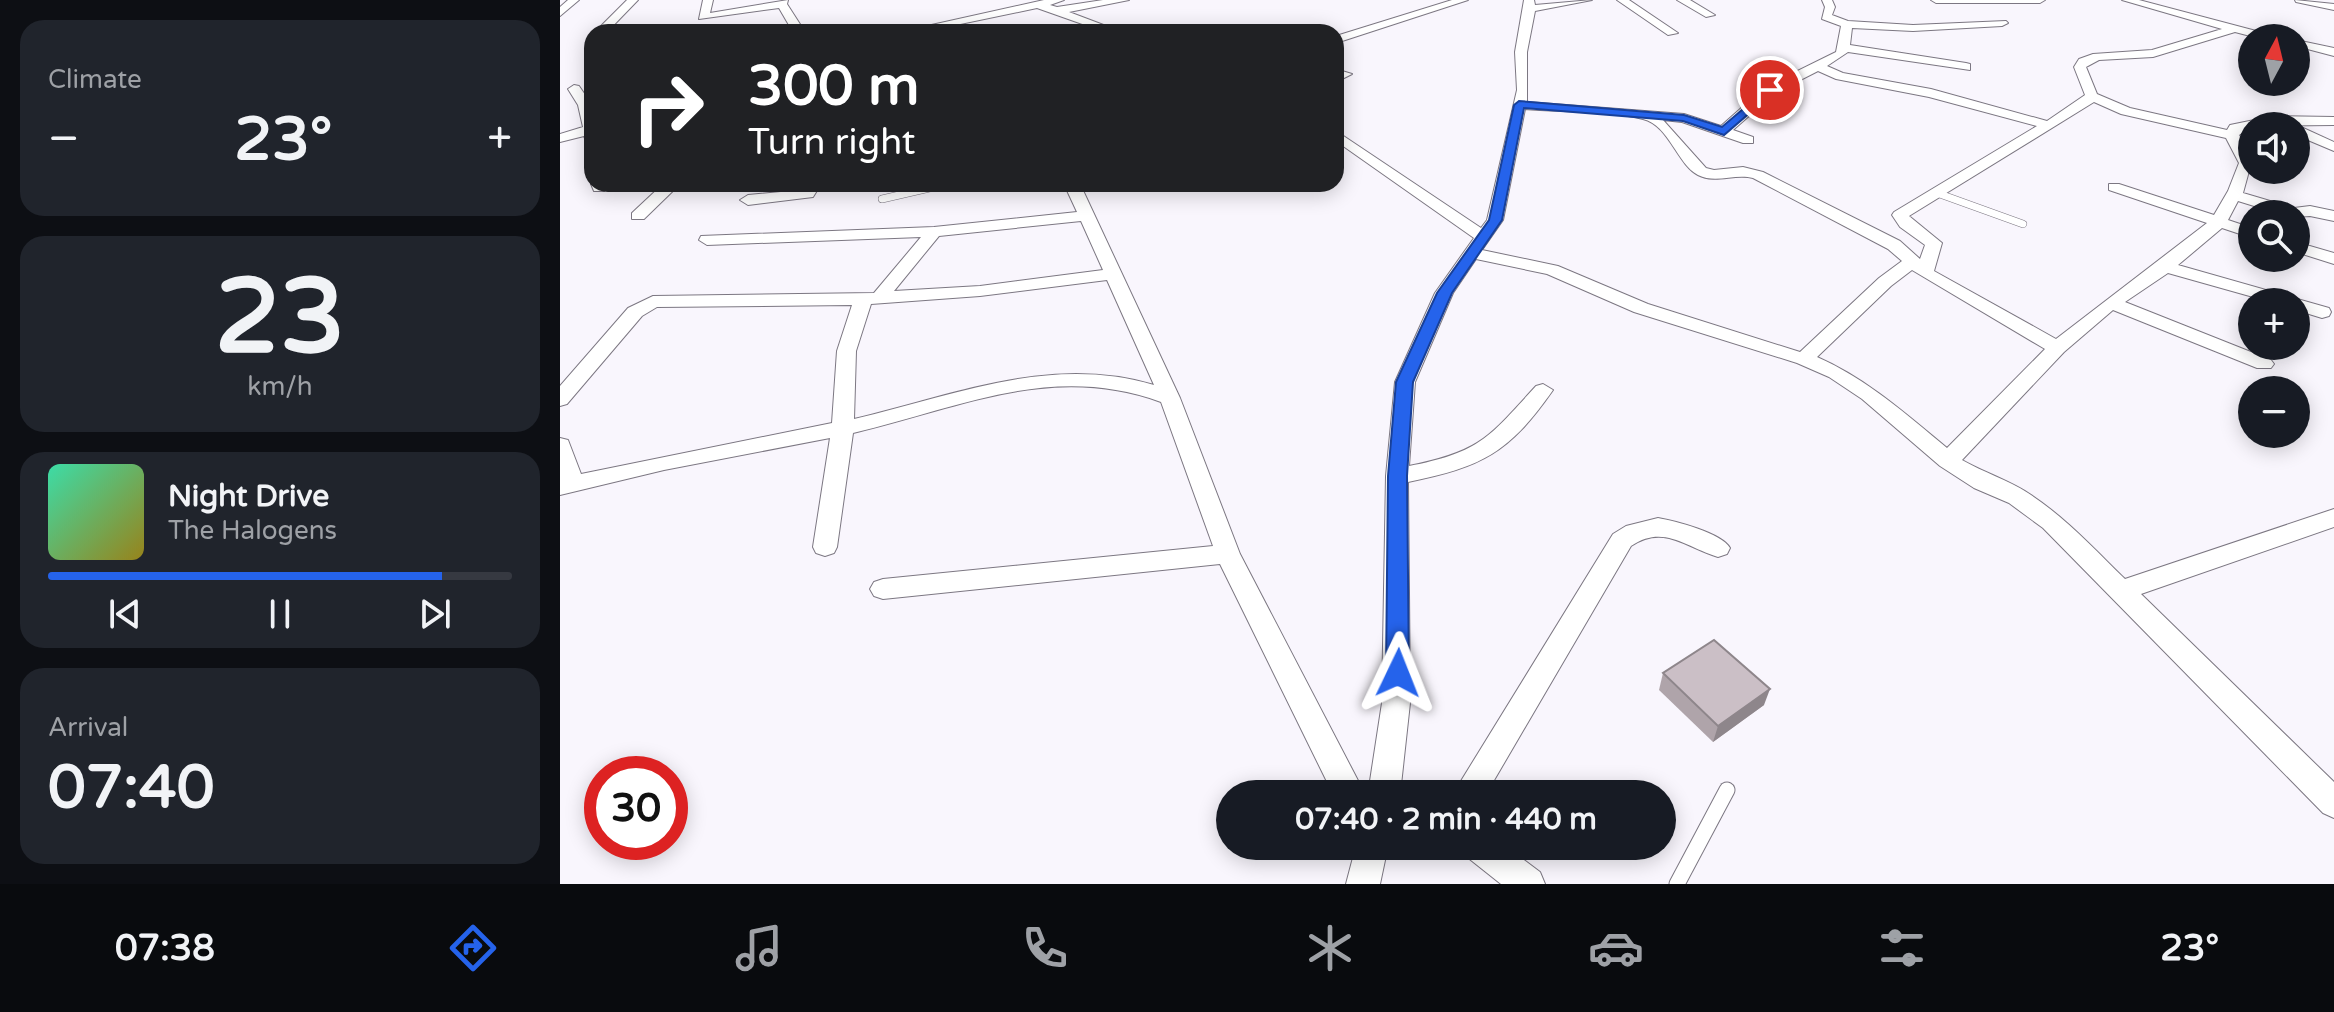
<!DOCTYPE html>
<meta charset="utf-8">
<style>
:root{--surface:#171b24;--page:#20242c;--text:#f1f3f6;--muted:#9ea1a6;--line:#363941;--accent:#2563eb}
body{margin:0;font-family:"Varela Round",sans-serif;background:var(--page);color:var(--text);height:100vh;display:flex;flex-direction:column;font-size:30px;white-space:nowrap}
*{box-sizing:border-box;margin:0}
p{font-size:26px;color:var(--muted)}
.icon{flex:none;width:44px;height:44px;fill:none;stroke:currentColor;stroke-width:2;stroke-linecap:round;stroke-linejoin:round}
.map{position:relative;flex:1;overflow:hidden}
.side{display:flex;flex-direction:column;gap:20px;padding:20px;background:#0d0f14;width:560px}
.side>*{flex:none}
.banner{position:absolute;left:24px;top:24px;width:760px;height:168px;border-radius:24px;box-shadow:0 4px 20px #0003;background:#202124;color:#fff;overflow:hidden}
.needle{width:52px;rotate:7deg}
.tools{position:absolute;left:1678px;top:24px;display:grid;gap:16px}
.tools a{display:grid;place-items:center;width:72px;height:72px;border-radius:50%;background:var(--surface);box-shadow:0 4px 20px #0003;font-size:40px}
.speed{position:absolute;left:24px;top:756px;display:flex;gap:16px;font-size:40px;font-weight:700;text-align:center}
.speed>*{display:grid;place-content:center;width:104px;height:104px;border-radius:50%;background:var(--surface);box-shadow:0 4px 20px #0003;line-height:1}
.speed .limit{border:12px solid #d22;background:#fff;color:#111}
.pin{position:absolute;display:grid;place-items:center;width:68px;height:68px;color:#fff;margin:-34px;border:4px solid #fff;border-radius:50%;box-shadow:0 2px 8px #0007}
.me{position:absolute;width:88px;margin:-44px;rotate:2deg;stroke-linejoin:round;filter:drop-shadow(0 0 6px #0008)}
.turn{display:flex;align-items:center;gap:28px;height:168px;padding:0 32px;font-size:36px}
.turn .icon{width:104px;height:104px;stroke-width:2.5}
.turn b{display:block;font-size:56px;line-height:68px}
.big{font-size:60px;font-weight:700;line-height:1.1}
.side .widget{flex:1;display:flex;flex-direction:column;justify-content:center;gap:12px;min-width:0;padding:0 28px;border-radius:24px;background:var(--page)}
.side .dial{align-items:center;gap:0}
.dial b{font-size:104px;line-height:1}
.song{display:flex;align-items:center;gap:24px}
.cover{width:96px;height:96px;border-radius:12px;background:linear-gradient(135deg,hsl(160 70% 55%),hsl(50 70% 35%))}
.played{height:8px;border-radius:4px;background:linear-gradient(90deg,var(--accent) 85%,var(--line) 85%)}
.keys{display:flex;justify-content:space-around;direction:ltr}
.heat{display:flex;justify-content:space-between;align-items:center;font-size:44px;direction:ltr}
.trip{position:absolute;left:656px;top:780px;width:460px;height:80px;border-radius:40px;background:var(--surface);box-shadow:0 4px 20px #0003;font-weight:700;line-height:80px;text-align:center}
.menu{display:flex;height:128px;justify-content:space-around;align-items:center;background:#090b0e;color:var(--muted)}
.menu .icon{width:56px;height:56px}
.menu .current{color:var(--accent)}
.menu b{font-size:36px;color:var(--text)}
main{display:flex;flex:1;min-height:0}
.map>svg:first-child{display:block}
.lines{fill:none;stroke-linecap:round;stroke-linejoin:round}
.service-far1-casing{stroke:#7c7782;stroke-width:8}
.service-casing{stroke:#7c7782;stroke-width:17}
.minor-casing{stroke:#7c7782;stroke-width:2}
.service-far1{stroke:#fff;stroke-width:7}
.service{stroke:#fff;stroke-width:15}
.minor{fill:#fff;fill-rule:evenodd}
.wall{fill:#afa4aa}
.shaded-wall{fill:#8e868b}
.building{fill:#cbbfc6;stroke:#8e868b;stroke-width:2}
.route{fill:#2563eb;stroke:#184099;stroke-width:2}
</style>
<main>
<section class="side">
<div class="widget"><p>Climate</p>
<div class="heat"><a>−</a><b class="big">23°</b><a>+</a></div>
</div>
<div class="widget dial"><b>23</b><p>km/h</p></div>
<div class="widget">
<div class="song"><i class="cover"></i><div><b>Night Drive</b><p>The Halogens</p></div></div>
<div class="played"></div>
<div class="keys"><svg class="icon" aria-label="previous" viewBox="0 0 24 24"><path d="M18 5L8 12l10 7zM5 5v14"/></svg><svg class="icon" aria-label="pause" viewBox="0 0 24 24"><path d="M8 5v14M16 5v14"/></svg><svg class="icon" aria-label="next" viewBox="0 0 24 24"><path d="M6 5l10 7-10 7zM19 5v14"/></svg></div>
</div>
<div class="widget"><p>Arrival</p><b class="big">07:40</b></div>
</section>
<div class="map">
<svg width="1774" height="884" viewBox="0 0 1774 884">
<rect width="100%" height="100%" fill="#f9f6fd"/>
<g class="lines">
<g class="service-far1-casing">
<path id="service-far1" d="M 1377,193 L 1463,224
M 322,199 L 387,184"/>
</g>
<g class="service-casing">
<path id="service" d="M 1117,884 L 1167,790"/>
</g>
<g class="minor-casing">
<path id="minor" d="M 8,0 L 19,0 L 0,16 L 0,7 Z
M 67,0 L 78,0 L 47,32 L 35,32 Z
M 143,0 L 153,0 L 150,13 L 228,0 L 227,4 L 245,32 L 233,32 L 219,8 L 139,19 Z
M 484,0 L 504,0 L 490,5 L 497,7 L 543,0 L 569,0 L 509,12 L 562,32 L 545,32 L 477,8 L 362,32 L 340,32 Z
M 892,0 L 908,0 L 776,43 L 776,36 Z
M 964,0 L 974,0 L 975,5 L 1032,0 L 975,11 L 967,52 L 967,102 L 1124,114 L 1161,126 L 1205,87 L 1276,52 L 1281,26 L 1262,19 L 1265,7 L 1262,0 L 1272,0 L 1275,7 L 1272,15 L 1288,21 L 1353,25 L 1446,21 L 1448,23 L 1442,26 L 1353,31 L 1292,28 L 1290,45 L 1406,63 L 1410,64 L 1410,70 L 1288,52 L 1267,66 L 1283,73 L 1371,89 L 1487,121 L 1525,95 L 1514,67 L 1519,59 L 1533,54 L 1592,50 L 1662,29 L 1562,0 L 1579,0 L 1715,36 L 1717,38 L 1698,38 L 1675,32 L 1593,57 L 1539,60 L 1526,67 L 1537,94 L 1570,108 L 1667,130 L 1670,125 L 1714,116 L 1774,117 L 1774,125 L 1692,126 L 1679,135 L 1692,160 L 1683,193 L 1734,208 L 1750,206 L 1774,211 L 1774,221 L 1750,216 L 1736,217 L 1736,214 L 1720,214 L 1678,201 L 1668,220 L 1692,228 L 1692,238 L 1662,228 L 1618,265 L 1769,308 L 1771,312 L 1769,316 L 1762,318 L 1736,310 L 1736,302 L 1711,302 L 1608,273 L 1565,302 L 1711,360 L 1714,364 L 1711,368 L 1697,368 L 1553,310 L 1504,352 L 1402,460 C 1423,472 1448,480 1468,493 C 1505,517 1534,549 1565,579 L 1774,509 L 1774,527 L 1581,594 L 1774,782 L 1774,818 L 1763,813 L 1483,528 L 1449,503 L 1414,488 L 1380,466 L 1302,399 L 1269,377 L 1237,363 L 1074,312 L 987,274 L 916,259 L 893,293 L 855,382 L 849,466 C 921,452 929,437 976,386 L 983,384 L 993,390 C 949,453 922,467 848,482 L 850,703 L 840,794 L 808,794 L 822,703 L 826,476 L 835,382 L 875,293 L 914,238 L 776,141 L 776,131 L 921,228 L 927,220 L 957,90 L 955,52 ZM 1258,71 L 1276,79 L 1369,97 L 1477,126 L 1334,212 L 1332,215 L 1340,227 L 1365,245 L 1360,259 L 1340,241 L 1203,172 L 1183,167 L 1154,170 L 1146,168 L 1103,120 L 1122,122 L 1183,143 L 1193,143 L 1193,137 L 1173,130 L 1215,93 ZM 1534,102 L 1561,114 L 1666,138 L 1679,163 L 1668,191 L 1654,215 L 1559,184 L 1549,184 L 1549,190 L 1647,223 L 1496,339 L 1374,271 L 1382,243 L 1349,216 ZM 965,109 C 999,112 1052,111 1083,119 C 1109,125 1117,164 1138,175 C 1156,184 1175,173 1193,178 L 1328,249 L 1342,261 L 1319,278 L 1240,352 L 1088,304 L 998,266 L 922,250 L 943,220 ZM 1352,270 L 1485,349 L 1387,448 C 1346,414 1307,379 1257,357 L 1331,286 Z
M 1057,0 L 1069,0 L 1118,33 L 1108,35 Z
M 1117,0 L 1130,0 L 1155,15 L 1146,17 Z
M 1371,0 L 1485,0 L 1480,3 L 1376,3 Z
M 1735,0 L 1774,4 L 1774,10 L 1736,2 Z
M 1736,40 L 1774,48 L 1774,56 L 1736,46 Z
M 782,71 L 792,74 L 776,82 L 776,74 Z
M 14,85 L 19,86 L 32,105 L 32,144 L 27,143 L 24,136 L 0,142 L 0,134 L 23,127 L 18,105 L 8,89 Z
M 1735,126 L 1736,126 L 1741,127 L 1774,142 L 1774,151 L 1736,135 Z
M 31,184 L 47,184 L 44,191 L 34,191 Z
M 103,184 L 120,184 L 84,219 L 72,219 L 72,213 Z
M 245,184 L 261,184 L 253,197 L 188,205 L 180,200 L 188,195 L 242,190 Z
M 504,184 L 520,184 L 620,398 L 680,554 L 805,794 L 773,794 L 660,564 L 323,599 L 314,596 L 310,589 L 314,582 L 323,579 L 653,546 L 601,402 C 492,362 399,408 293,433 L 277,547 L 274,553 L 265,556 L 256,553 L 253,547 L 270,438 L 104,470 L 0,495 L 0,438 L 8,440 L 21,474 L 272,423 L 277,351 L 292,305 L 97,307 L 82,316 L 7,404 L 0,406 L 0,386 L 68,308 L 93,296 L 314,293 L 361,237 L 147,245 L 139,240 L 141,236 L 374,227 L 517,212 ZM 521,221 L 543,270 L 420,286 L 334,291 L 379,236 ZM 547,280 L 594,385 C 490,354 394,396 294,419 L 296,351 L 311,304 L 420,296 Z
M 1736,242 L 1774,253 L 1774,264 L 1736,252 Z
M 1098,518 C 1115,521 1162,533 1170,548 L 1167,554 L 1158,557 C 1125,547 1104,524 1071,546 L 926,794 L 893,794 L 1053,534 L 1066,526 Z
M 796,846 L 828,846 L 820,884 L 786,884 Z
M 902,846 L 945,846 L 980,872 L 985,884 L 941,884 L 907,857 Z"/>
</g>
<use href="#service-far1" class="service-far1"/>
<use href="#service" class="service"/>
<use href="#minor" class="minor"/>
</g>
<path class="wall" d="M 1103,673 L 1204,705 L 1153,742 L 1099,690 Z"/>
<path class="shaded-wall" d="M 1210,689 L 1204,705 L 1153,742 L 1158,726 Z"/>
<path class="building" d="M 1154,640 L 1210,689 L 1158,726 L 1103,673 Z"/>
<path class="route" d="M 1210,86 L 1214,87 L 1214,92 L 1164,135 L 1123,121 L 964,108 L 942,220 L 892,293 L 853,382 L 847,476 L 849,673 L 846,680 L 838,683 L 830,680 L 826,673 L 828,476 L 836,382 L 877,293 L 929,220 L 954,105 L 959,101 L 1124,115 L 1162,127 Z"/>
</svg>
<div class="tools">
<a><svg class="needle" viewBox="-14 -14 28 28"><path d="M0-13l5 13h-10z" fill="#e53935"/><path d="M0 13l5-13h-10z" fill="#9ea1a6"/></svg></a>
<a><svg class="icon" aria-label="sound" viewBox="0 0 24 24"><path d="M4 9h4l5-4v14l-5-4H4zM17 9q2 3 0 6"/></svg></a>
<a><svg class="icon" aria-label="search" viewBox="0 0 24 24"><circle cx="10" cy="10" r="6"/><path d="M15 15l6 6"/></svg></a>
<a>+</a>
<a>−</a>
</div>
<div class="speed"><div class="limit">30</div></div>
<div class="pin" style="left:1210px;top:90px;background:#d93025"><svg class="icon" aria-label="arrive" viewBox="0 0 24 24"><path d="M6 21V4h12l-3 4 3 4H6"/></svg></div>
<svg class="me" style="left:838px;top:673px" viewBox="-20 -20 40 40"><path d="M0-17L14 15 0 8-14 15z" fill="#2563eb" stroke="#fff" stroke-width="4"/></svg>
<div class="trip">07:40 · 2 min · 440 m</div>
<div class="banner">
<div class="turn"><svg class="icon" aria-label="right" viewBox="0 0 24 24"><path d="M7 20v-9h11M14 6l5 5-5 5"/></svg><div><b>300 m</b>Turn right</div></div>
</div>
</div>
</main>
<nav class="menu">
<b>07:38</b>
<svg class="icon current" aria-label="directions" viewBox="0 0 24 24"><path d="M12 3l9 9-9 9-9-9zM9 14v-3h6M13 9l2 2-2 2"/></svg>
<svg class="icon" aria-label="music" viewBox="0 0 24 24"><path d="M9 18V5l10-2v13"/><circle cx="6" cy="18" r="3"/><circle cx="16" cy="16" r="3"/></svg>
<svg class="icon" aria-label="phone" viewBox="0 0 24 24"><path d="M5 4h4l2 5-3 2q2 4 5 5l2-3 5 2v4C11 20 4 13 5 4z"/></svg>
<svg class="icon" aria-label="climate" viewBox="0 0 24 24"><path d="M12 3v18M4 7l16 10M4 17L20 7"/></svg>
<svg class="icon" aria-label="car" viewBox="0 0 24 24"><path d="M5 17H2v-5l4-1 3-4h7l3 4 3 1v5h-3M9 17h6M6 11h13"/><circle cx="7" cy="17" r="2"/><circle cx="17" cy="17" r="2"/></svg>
<svg class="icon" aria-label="filters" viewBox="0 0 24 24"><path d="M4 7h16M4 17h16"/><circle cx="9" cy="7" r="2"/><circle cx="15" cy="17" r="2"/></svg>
<b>23°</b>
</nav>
